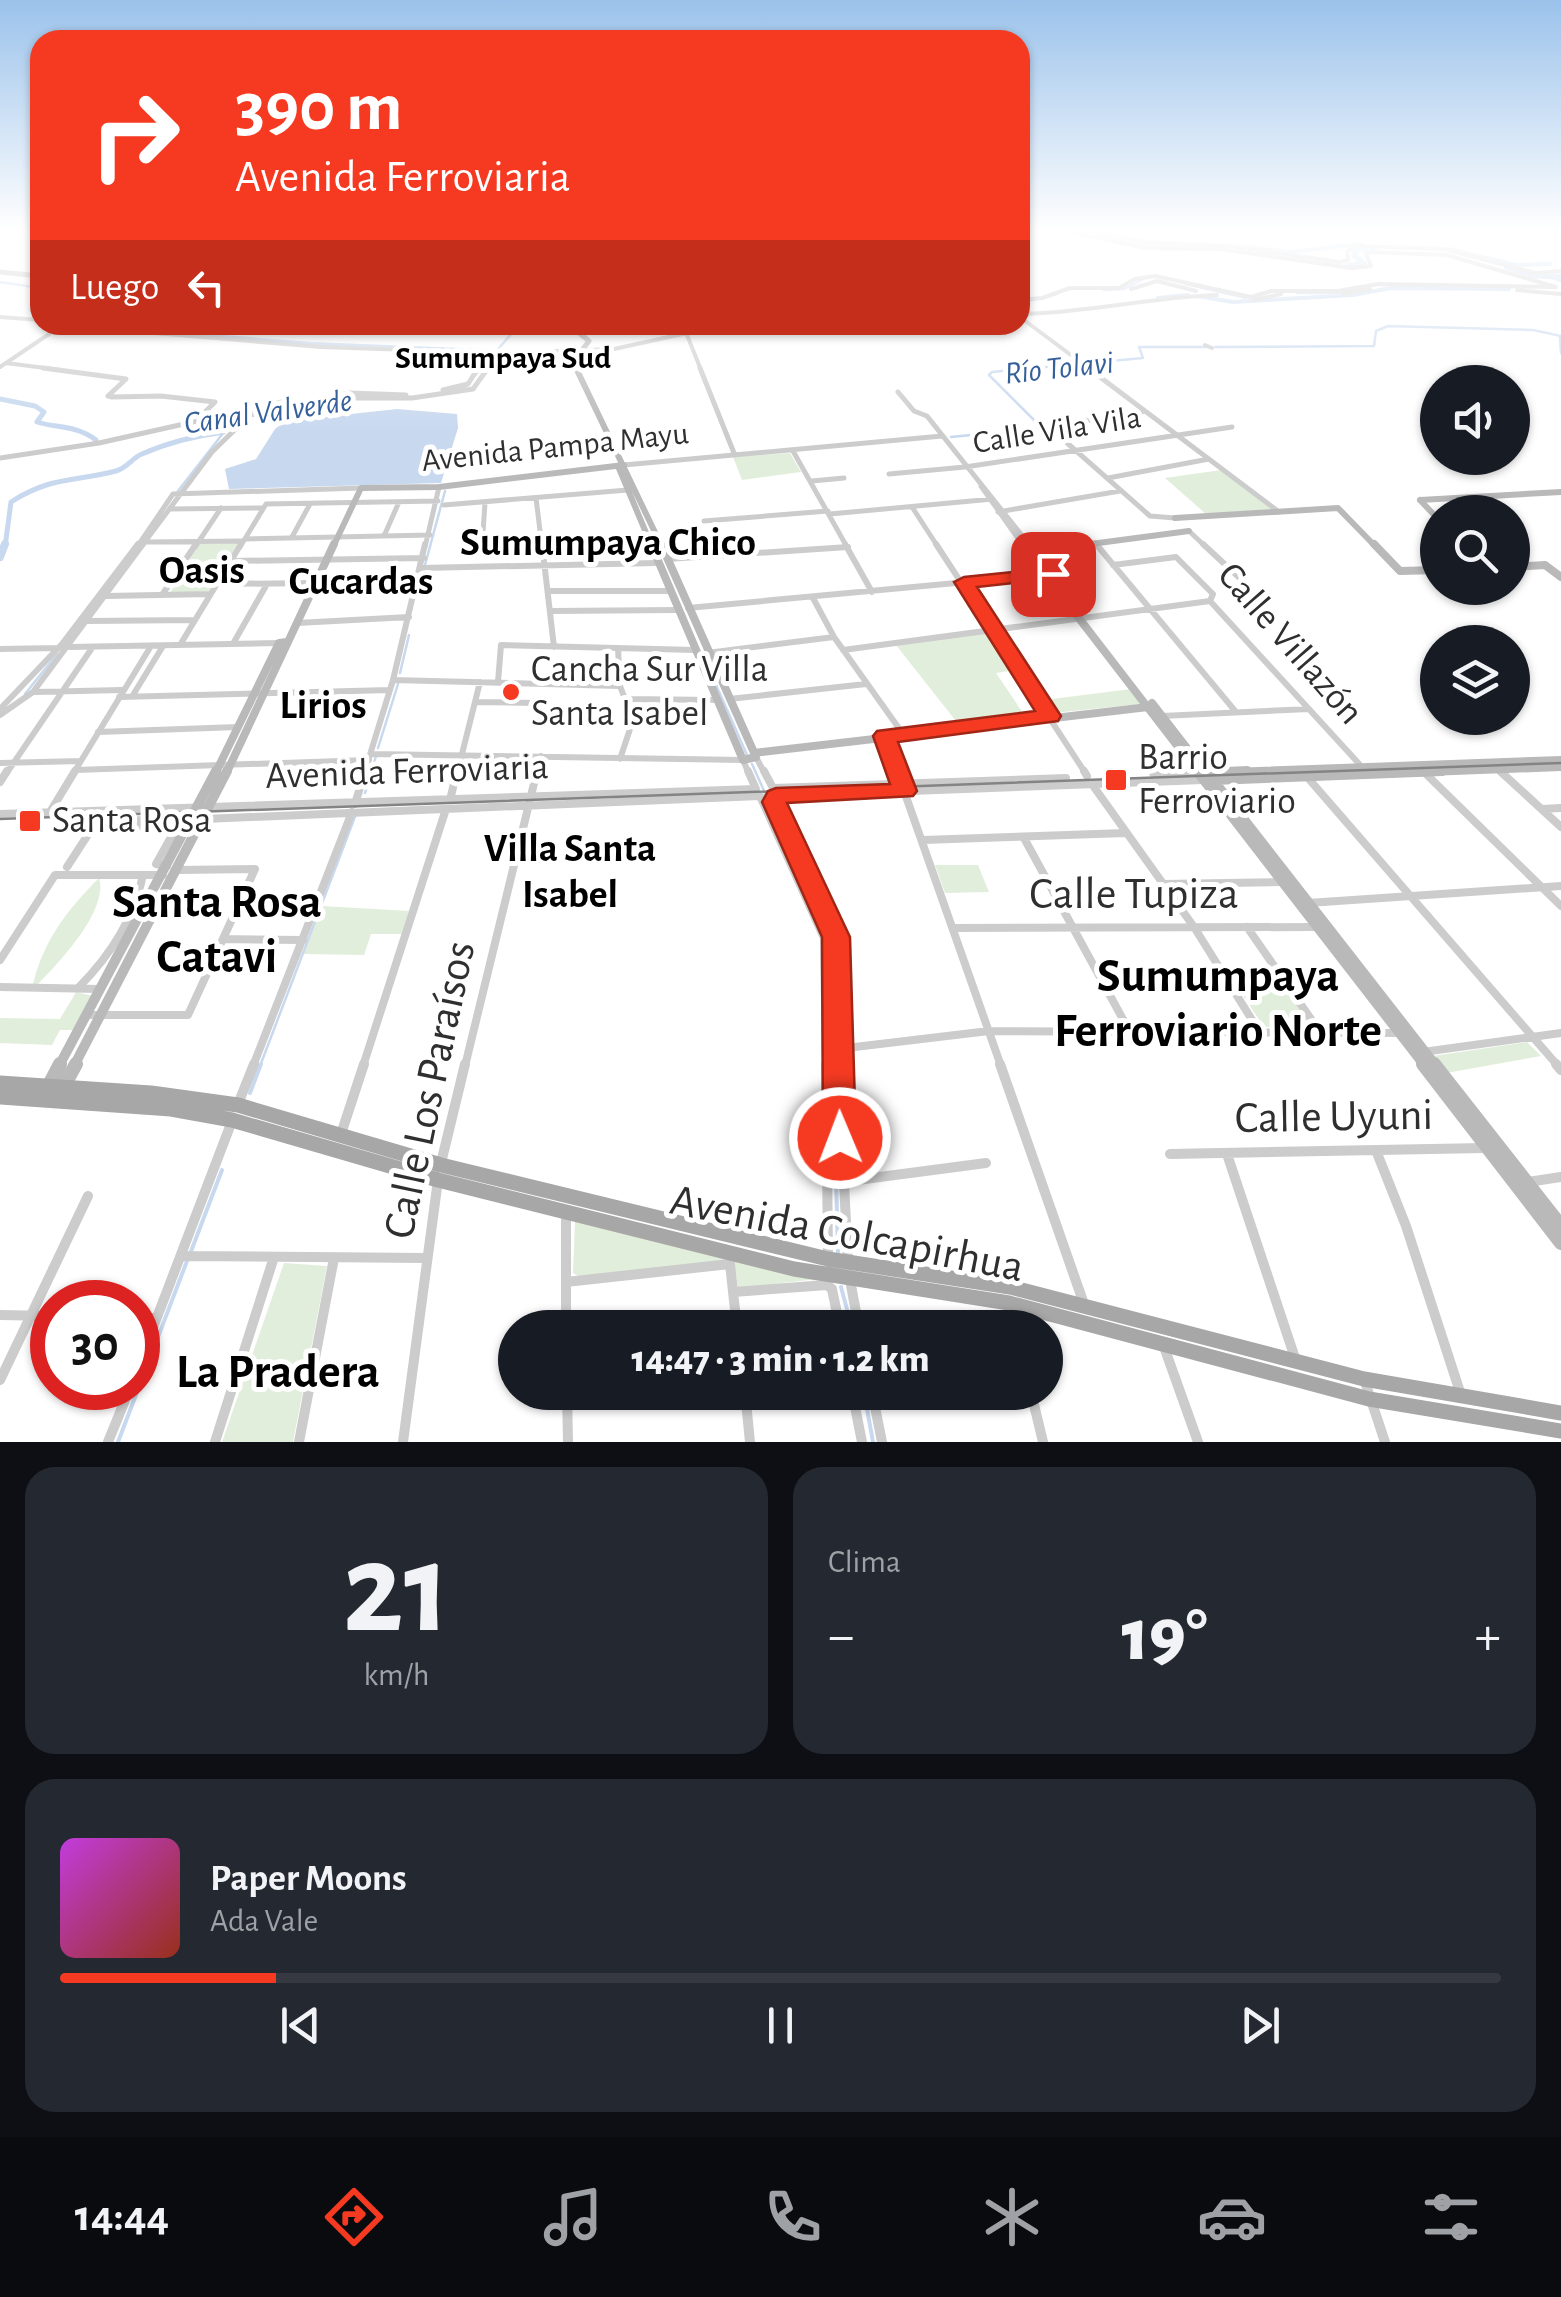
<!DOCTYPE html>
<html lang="es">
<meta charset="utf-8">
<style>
:root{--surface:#171b24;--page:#242831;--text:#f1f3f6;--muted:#9ea1a6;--line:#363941;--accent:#f63a22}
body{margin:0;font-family:"Alegreya Sans",sans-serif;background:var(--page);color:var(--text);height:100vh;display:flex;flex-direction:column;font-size:38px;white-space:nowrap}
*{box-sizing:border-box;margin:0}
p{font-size:32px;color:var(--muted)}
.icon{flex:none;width:55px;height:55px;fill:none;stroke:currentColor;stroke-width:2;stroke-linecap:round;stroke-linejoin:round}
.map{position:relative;height:1442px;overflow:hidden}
.sheet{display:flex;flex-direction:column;gap:25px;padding:25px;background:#0d0f14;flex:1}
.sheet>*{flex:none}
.banner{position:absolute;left:30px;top:30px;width:1000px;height:305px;border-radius:30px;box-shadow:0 2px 8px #0004;background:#f63a22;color:#fff;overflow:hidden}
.controls{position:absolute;left:1420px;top:365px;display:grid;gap:20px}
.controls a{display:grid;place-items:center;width:110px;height:110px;border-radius:50%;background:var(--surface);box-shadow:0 2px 8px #0004;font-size:50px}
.speed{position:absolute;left:30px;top:1280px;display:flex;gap:20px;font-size:50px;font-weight:700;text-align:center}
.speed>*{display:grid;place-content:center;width:130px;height:130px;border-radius:50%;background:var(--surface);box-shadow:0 2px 8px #0004;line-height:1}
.speed .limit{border:15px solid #d22;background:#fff;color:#111}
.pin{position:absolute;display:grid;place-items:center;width:85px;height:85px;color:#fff;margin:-42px;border-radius:20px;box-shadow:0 5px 15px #0006}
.me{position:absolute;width:110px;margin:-55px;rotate:359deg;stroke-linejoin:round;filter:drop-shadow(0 0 8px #0008)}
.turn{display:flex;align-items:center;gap:35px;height:210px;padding:0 40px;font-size:45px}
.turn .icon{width:130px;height:130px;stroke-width:2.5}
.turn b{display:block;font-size:70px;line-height:85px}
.then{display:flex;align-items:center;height:95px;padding:0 40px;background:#0003;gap:20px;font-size:38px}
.big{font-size:75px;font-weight:800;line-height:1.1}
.sheet .tile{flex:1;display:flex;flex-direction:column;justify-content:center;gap:15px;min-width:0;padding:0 35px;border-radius:30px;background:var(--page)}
.sheet .dial{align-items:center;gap:0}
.dial b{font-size:130px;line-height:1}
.song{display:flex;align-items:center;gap:30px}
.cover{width:120px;height:120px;border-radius:15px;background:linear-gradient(135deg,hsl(290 70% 55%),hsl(10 70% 35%))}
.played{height:10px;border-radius:5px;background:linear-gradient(90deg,var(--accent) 15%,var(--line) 15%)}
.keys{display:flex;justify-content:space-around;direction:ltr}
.heat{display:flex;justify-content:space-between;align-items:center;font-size:55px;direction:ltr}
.sheet .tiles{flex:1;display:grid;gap:25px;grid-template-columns:1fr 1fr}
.tile:last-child{grid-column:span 2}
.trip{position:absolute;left:498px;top:1310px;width:565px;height:100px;border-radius:50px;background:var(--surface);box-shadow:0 2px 8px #0004;font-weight:800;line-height:100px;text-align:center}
.tabs{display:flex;height:160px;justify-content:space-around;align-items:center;background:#090b0e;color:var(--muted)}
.tabs .icon{width:70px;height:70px}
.tabs .current{color:var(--accent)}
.tabs b{font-size:45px;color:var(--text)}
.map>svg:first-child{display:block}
.green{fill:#e2eedc}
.water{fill:#c7d8ef}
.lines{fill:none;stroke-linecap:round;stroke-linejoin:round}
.stream-far1{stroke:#c7d8ef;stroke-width:2.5}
.stream{stroke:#c7d8ef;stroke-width:4}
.canal-far2{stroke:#c7d8ef;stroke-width:4}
.canal-far1{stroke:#c7d8ef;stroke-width:5}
.canal{stroke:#c7d8ef;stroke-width:8}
.river{stroke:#c7d8ef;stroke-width:6}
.street-far4{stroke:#ccc;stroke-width:4}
.street-far3{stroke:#ccc;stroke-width:5}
.street-far2{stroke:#ccc;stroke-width:6}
.street-far1{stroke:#ccc;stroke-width:8}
.street{stroke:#ccc;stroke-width:10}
.secondary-far4{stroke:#b9b9b9;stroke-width:5}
.secondary-far3{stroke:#b9b9b9;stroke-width:6}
.secondary-far2{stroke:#b9b9b9;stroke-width:8}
.secondary-far1{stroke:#b9b9b9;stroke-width:10}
.secondary{stroke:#b9b9b9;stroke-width:14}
.primary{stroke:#a7a7a7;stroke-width:15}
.tram{stroke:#848484;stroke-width:2.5}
.route{fill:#f63a22;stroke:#a02616;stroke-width:2.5}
.poi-dot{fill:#f63a22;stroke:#fff;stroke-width:4}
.labels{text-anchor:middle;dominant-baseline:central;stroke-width:10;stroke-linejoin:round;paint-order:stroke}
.far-neighbourhood-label{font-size:32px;font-weight:bold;fill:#000;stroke:#fff}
.far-water-label{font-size:32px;font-style:italic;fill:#35609a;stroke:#fff}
.far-street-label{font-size:32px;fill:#2f2f2f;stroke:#fff}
.street-label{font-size:38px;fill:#2f2f2f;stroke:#fff}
.poi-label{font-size:38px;fill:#2f2f2f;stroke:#fff;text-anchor:start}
.neighbourhood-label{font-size:40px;font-weight:bold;fill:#000;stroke:#fff}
.near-street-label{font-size:45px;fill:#2f2f2f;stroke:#fff}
.near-neighbourhood-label{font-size:48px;font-weight:bold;fill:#000;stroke:#fff}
</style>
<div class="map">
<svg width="1561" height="1442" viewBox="0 0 1561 1442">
<rect width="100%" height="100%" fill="#fff"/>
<path class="green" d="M 790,453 L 801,472 L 742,480 L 733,457 Z
M 1221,470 L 1272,509 L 1206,514 L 1165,478 Z
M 205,542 L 238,543 L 209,591 L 170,593 L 199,544 Z
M 991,632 L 1015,670 L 996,673 L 1025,716 L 959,725 L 896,645 Z
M 1131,689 L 1141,704 L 1053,713 L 1044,700 Z
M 935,865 L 978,865 L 989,892 L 945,893 Z
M 99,878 C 109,909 61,961 38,984 L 33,984 C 44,940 67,910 99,878 Z
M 322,906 L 409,911 L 402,934 L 371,934 L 364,955 L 303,954 Z
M 1277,977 L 1311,1025 L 1311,1026 L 1264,1027 L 1236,985 Z
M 76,992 L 93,996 L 75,1030 L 60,1030 L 52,1045 L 0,1043 L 0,1018 L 60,1019 Z
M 1527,1042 L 1541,1056 L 1446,1073 L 1433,1056 Z
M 575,1222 L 579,1222 L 836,1282 L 809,1280 L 738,1288 L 734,1261 L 578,1276 L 573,1273 Z
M 284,1263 L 327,1266 L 293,1442 L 222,1442 Z"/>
<path class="water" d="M 397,409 L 457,414 L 458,428 L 441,483 L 229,489 L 225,469 L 256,459 L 275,429 L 286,421 Z"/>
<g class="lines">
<path class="stream-far1" d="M 1553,278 L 1561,281
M 0,282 L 40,288
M 1185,284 L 1246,298
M 1411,286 L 1458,287
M 1104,290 L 1124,289 L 1143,279
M 1297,293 L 1344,293
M 1020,303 L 1057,294
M 303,325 L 315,331 L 349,325
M 574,325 L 646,325
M 515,333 L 566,326
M 1560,337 L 1561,353
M 1215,347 L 1374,346 L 1376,331 L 1388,326 L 1533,330 L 1561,336
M 464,388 L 519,325
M 281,404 L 318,401
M 951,437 L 1042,428 L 989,375 L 992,372 L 1143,358 L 1139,347 L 1207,347
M 178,491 L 224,432 L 249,412
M 422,576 L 445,491
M 705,660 L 747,755
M 400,673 L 409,635
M 25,694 L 57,654
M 378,748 L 398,684
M 752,764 L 829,936 L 833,1066
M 365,793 L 376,756
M 260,1066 L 356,814"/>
<path class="stream" d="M 833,1064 L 838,1252
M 250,1093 L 261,1064
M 190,1254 L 222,1170
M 841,1287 L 852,1328
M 864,1392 L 873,1442
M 118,1442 L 187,1261"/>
<path class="canal-far2" d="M 1246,247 L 1290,252 L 1361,244
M 1450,249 L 1516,265 L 1550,264
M 1197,296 L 1233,302 L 1353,295 L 1391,288 L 1509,289
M 1158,298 L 1188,295
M 99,327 L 311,344 L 489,351"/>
<path class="canal-far1" d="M 0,399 L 35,406 L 44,412 L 37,422 C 55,428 77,425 96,440
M 5,547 L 11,502 C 51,476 75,482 116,471 C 127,468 132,458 142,454 C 169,442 194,436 224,432"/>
<path class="canal" d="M 0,557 L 5,544"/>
<path class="river" d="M 1085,232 L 1153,247 L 1211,247
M 1348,266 L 1364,264 L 1354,255 L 1355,250 L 1375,248
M 1507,267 L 1532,275 L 1561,277"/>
<path class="street-far4" d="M 1102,232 L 1144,242 L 1228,246 L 1340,262 L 1348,260 L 1347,251 L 1357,246 L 1444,249 L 1535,273 L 1561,271
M 1560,232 L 1561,236
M 1131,289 L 1157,281 L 1196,291
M 1517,290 L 1561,294
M 1343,294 L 1370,289
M 1020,300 L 1042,298 L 1070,288 L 1119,288 L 1135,279 L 1155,276 L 1251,297 L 1271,291 L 1338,291 L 1378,284 L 1556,287 L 1447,255 L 1371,252 L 1366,254 L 1371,266 L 1352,268 L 1219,249 L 1145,248 L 1071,232
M 1254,300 L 1281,294
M 1020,314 C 1086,313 1151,297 1217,295
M 0,317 L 40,320
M 1020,317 L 1091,370
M 58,325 L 321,347 L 499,353 L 614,349 L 724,325
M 310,325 L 334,327
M 626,325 L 635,325
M 687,335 L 701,370
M 1205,345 L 1212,348
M 6,363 L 61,370
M 0,367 L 61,326
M 477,370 L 488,353
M 486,370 L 498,354"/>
<path class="street-far3" d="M 43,368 L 126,379 L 108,396 L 112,397 L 161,396 L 215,402 L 197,420
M 700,368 L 734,453
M 1088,368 L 1279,512
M 443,390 L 468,384 L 478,368
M 898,392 L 914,411 L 927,416 L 1031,547
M 324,398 L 350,393 L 406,395
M 1049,427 L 1150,516 L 1175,518
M 1050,427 L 1145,411
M 793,451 L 847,547
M 0,458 L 99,443 L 282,402
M 624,465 L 942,436
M 889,474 L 965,467 L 1232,427
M 1108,478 L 1209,459
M 812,481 L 844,478
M 981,486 L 1024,547
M 536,498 L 542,547
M 444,505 L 628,490
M 912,507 L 938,547
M 170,509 L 263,508
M 998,512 L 1120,491
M 830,514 L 993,499
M 704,521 L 828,511
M 1189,531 L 1206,547
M 384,536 L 399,502
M 292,537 L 310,504
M 245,539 L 430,535
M 146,542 L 242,541
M 1095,543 L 1098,547
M 137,547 L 173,494 L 361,488
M 141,547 L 212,452 L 250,415 L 351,398 L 412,398 L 473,389 L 488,368
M 195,547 L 221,508
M 240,547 L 266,504 L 438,501
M 425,547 L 439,487
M 482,547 L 485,503"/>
<path class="street-far2" d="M 542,544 L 554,647
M 845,544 L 872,592
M 936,544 L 1086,774
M 1022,544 L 1028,552
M 1029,544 L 1034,551
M 1096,544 L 1236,712
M 1203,544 L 1245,583
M 482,551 L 482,544
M 667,559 L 848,547
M 231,561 L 424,558
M 1113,565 L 1176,557 L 1213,594 L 1210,601 L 1362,767
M 421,568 L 657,563
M 217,584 L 316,583
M 314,589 L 417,584
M 550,591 L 669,591
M 162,595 L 196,544
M 107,596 L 210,594
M 813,598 L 834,637 L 903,734
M 688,608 L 1053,574
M 551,611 L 677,610
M 88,621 L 194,620
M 297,623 L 409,617
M 234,642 L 267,584
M 180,645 L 241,544
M 70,647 L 279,643
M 618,648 L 620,686 L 633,720 L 620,759
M 0,649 L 58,648
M 843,650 L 1210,601
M 707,653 L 834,637
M 393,680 L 620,686
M 498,682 L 501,645 L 695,650
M 35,692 L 122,690
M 133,695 L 163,646
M 119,697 L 390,690
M 625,699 L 717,700
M 729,699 L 866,684
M 475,702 L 536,703
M 0,709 L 62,644 L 138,544
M 0,715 L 33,692 L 143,544
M 1162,716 L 1309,709
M 98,732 L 238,727
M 885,736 L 898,774
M 371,754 L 743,760 L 749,774
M 756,757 L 765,774
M 0,763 L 80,761
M 76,770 L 369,760
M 1498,770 L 1502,774
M 1153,773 L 1197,773
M 6,774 L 92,648
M 73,774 L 151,646
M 364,774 L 393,680 L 425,544
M 457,774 L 480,682
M 537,774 L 541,756"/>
<path class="street-far1" d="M 764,771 L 773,788 L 1066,778
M 897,771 L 1001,1066
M 1084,771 L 1087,776
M 1500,771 L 1561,827
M 1153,773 L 1197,773
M 1425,773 L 1561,906
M 1308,778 L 1558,1066
M 0,782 L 7,771
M 1094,787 L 1194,927 L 1259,1031
M 450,800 L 457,771
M 355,804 L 365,771
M 1542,809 L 1561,808
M 50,812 L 75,771
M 0,814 L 756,789 L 748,771
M 204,819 L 760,796 L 824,938 L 826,1066
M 98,822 L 191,818
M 1024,838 L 1131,1034
M 923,840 L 1125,833
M 67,867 L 89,833 L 98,827 L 167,825 L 175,830 L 156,864 L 167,866
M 1164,884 L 1280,882
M 1308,903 L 1561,886
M 1247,927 L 1320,1032
M 953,928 L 1316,927
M 223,939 L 303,940
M 0,960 L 55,875 L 163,875
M 1228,981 L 1279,972
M 0,987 L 99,989
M 78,988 C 109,957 134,919 143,875
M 87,1015 L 188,1015 L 255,869 L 177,870
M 838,1049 L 989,1031 L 1400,1033
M 1423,1052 L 1561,1033
M 253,1066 L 352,812
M 363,1066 L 446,809
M 465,1066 L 537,771
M 838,1066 L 836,937 L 775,802 L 777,796 L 1203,780"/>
<path class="street" d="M 826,1064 L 828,1258
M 838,1064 L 848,1262
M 1000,1064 L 1084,1304
M 1556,1064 L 1561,1070
M 238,1104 L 254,1064
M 341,1134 L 364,1064
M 1377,1153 L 1406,1226 L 1461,1395
M 1170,1154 L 1484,1148
M 1227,1154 L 1296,1361
M 441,1163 L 465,1064
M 842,1182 L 986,1163
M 1528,1182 L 1561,1177
M 566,1214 L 566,1328
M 181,1256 L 425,1258
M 850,1280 L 859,1328
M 566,1282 L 730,1264 L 737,1328
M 733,1292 L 827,1285 L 832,1289 L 840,1328
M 1009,1304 L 1015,1328
M 0,1315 L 52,1316
M 138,1318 L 156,1318
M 1163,1344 L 1198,1442
M 138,1367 L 232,1121
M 0,1380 L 88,1196
M 1365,1382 L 1385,1442
M 567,1392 L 568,1442
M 745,1392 L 750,1442
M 852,1392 L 862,1442
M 872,1392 L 882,1442
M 1031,1392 L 1043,1442
M 108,1442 L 130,1388
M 215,1442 L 274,1257
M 299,1442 L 334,1258
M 403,1442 L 438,1180"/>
<path class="secondary-far4" d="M 0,272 L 40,276
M 569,325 L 589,341 L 573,362 L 577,370"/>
<path class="secondary-far3" d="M 576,368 L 662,547
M 618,466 L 652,547
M 1420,500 L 1561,492
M 1420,500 L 1438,519
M 1175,518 L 1338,508 L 1376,547
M 333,547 L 361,488 L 439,487 L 624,465
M 1068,547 L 1189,531"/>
<path class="secondary-far2" d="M 651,544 L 743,760 L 756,757 L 661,544
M 1374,544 L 1400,571 L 1438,570
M 1028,552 L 1199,774
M 1028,552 L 1087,544
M 1512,567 L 1545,565 L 1561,577
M 1152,703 L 1207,774
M 754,753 L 1148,707
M 1204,773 L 1561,760
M 215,774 L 279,643 L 287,642
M 226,774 L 334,544
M 1375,774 L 1561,767"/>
<path class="secondary-far1" d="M 1197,771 L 1425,1066
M 1206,771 L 1436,1066
M 1204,773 L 1247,771
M 1212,780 L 1442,771
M 59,1066 L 216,771
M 74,1066 L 227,771"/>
<path class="secondary" d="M 1423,1064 L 1561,1243
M 1434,1064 L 1561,1226
M 49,1085 L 60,1064
M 63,1088 L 76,1064"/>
<path class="primary" d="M 0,1083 L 151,1093 L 238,1105 L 441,1165 L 828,1259 L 1010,1287 L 1364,1379 L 1561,1413
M 0,1097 L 171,1109 L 232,1120 L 438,1180 L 794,1269 L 1009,1303 L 1369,1399 L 1561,1431"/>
<path class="tram" d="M 0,819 L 1561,763"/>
</g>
<linearGradient id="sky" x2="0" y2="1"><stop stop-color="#9bc2eb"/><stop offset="0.53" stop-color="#fff"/><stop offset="1" stop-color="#fff" stop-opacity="0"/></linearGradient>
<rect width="1561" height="434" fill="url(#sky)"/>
<path class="route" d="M 1053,568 L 1060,570 L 1060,578 L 977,587 L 1061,716 L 1058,721 L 898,742 L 917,791 L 913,796 L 787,803 L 850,937 L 856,1138 L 851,1148 L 840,1152 L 828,1148 L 823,1138 L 822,937 L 762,802 L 768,791 L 776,788 L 890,784 L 873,736 L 877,731 L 1035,711 L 954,582 L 964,577 Z"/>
<g class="poi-dot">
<circle cx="511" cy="692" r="10"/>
<rect x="1104" y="768" width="24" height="24" rx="5"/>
<rect x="18" y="809" width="24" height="24" rx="5"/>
</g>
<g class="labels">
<g class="far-neighbourhood-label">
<text x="503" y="358">Sumumpaya Sud</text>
</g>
<g class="far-water-label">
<text transform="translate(1059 368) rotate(-6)">Río Tolavi</text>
<text transform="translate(268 412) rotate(-8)">Canal Valverde</text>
</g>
<g class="far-street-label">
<text transform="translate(1057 430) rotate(-9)">Calle Vila Vila</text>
<text transform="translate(555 447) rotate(-6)">Avenida Pampa Mayu</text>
</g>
<g class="street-label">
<text transform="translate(1290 644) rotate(49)">Calle Villazón</text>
<text transform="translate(407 772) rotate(-2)">Avenida Ferroviaria</text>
</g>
<g class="poi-label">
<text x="531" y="670">Cancha Sur Villa<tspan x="531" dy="44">Santa Isabel</tspan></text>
<text x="1138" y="758">Barrio<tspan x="1138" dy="44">Ferroviario</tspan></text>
<text x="52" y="821">Santa Rosa</text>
</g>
<g class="neighbourhood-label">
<text x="608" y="543">Sumumpaya Chico</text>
<text x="202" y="571">Oasis</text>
<text x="361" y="582">Cucardas</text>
<text x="323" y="706">Lirios</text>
<text x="570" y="849">Villa Santa<tspan x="570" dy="46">Isabel</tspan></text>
</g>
<g class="near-street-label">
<text x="1134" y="894">Calle Tupiza</text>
<text transform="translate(430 1090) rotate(-78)">Calle Los Paraísos</text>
<text transform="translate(1334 1117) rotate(-1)">Calle Uyuni</text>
<text transform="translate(847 1234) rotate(11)">Avenida Colcapirhua</text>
</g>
<g class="near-neighbourhood-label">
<text x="217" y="903">Santa Rosa<tspan x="217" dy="55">Catavi</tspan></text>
<text x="1218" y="977">Sumumpaya<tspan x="1218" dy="55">Ferroviario Norte</tspan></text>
<text x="278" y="1373">La Pradera</text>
</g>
</g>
</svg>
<div class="controls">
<a><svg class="icon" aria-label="sound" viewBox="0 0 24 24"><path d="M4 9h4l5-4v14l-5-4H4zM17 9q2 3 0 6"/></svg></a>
<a><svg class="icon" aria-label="search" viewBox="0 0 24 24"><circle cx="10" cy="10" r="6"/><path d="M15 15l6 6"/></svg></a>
<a><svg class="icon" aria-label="layers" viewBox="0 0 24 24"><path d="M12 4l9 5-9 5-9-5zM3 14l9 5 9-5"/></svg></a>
</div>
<div class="speed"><div class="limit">30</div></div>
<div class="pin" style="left:1053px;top:574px;background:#d93025"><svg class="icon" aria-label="arrive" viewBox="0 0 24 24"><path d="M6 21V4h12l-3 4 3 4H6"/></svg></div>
<svg class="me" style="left:840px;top:1138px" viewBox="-20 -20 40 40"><circle r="17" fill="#f63a22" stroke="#fff" stroke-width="3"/><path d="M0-11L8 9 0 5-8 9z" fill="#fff"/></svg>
<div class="trip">14:47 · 3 min · 1.2 km</div>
<div class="banner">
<div class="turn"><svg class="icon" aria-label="right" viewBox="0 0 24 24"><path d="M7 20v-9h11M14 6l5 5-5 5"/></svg><div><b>390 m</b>Avenida Ferroviaria</div></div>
<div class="then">Luego<svg class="icon" aria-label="left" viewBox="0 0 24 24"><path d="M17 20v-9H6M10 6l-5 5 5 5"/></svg></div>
</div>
</div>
<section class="sheet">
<div class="tiles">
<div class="tile dial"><b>21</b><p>km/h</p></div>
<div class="tile"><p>Clima</p>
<div class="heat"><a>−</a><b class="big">19°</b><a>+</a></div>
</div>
<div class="tile">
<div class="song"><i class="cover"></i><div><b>Paper Moons</b><p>Ada Vale</p></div></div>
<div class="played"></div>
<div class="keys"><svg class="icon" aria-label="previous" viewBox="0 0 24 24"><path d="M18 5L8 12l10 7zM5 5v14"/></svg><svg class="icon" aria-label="pause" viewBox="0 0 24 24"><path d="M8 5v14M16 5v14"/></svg><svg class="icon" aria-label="next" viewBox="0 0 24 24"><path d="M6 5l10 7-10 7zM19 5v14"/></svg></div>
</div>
</div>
</section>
<nav class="tabs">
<b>14:44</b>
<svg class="icon current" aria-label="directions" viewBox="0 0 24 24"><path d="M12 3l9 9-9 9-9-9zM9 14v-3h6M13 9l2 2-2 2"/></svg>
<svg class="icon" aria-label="music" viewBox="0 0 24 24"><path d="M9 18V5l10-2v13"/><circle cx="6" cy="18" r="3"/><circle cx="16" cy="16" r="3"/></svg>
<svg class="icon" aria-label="phone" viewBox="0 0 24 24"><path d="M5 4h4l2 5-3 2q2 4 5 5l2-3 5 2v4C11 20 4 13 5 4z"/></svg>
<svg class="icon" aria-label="climate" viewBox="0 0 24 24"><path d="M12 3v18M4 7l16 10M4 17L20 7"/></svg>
<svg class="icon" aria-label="car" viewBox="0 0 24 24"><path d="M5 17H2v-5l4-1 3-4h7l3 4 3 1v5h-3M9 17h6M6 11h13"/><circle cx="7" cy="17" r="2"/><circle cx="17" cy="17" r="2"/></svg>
<svg class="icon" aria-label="filters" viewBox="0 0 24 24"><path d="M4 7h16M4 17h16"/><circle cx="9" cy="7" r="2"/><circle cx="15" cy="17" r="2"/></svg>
</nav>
